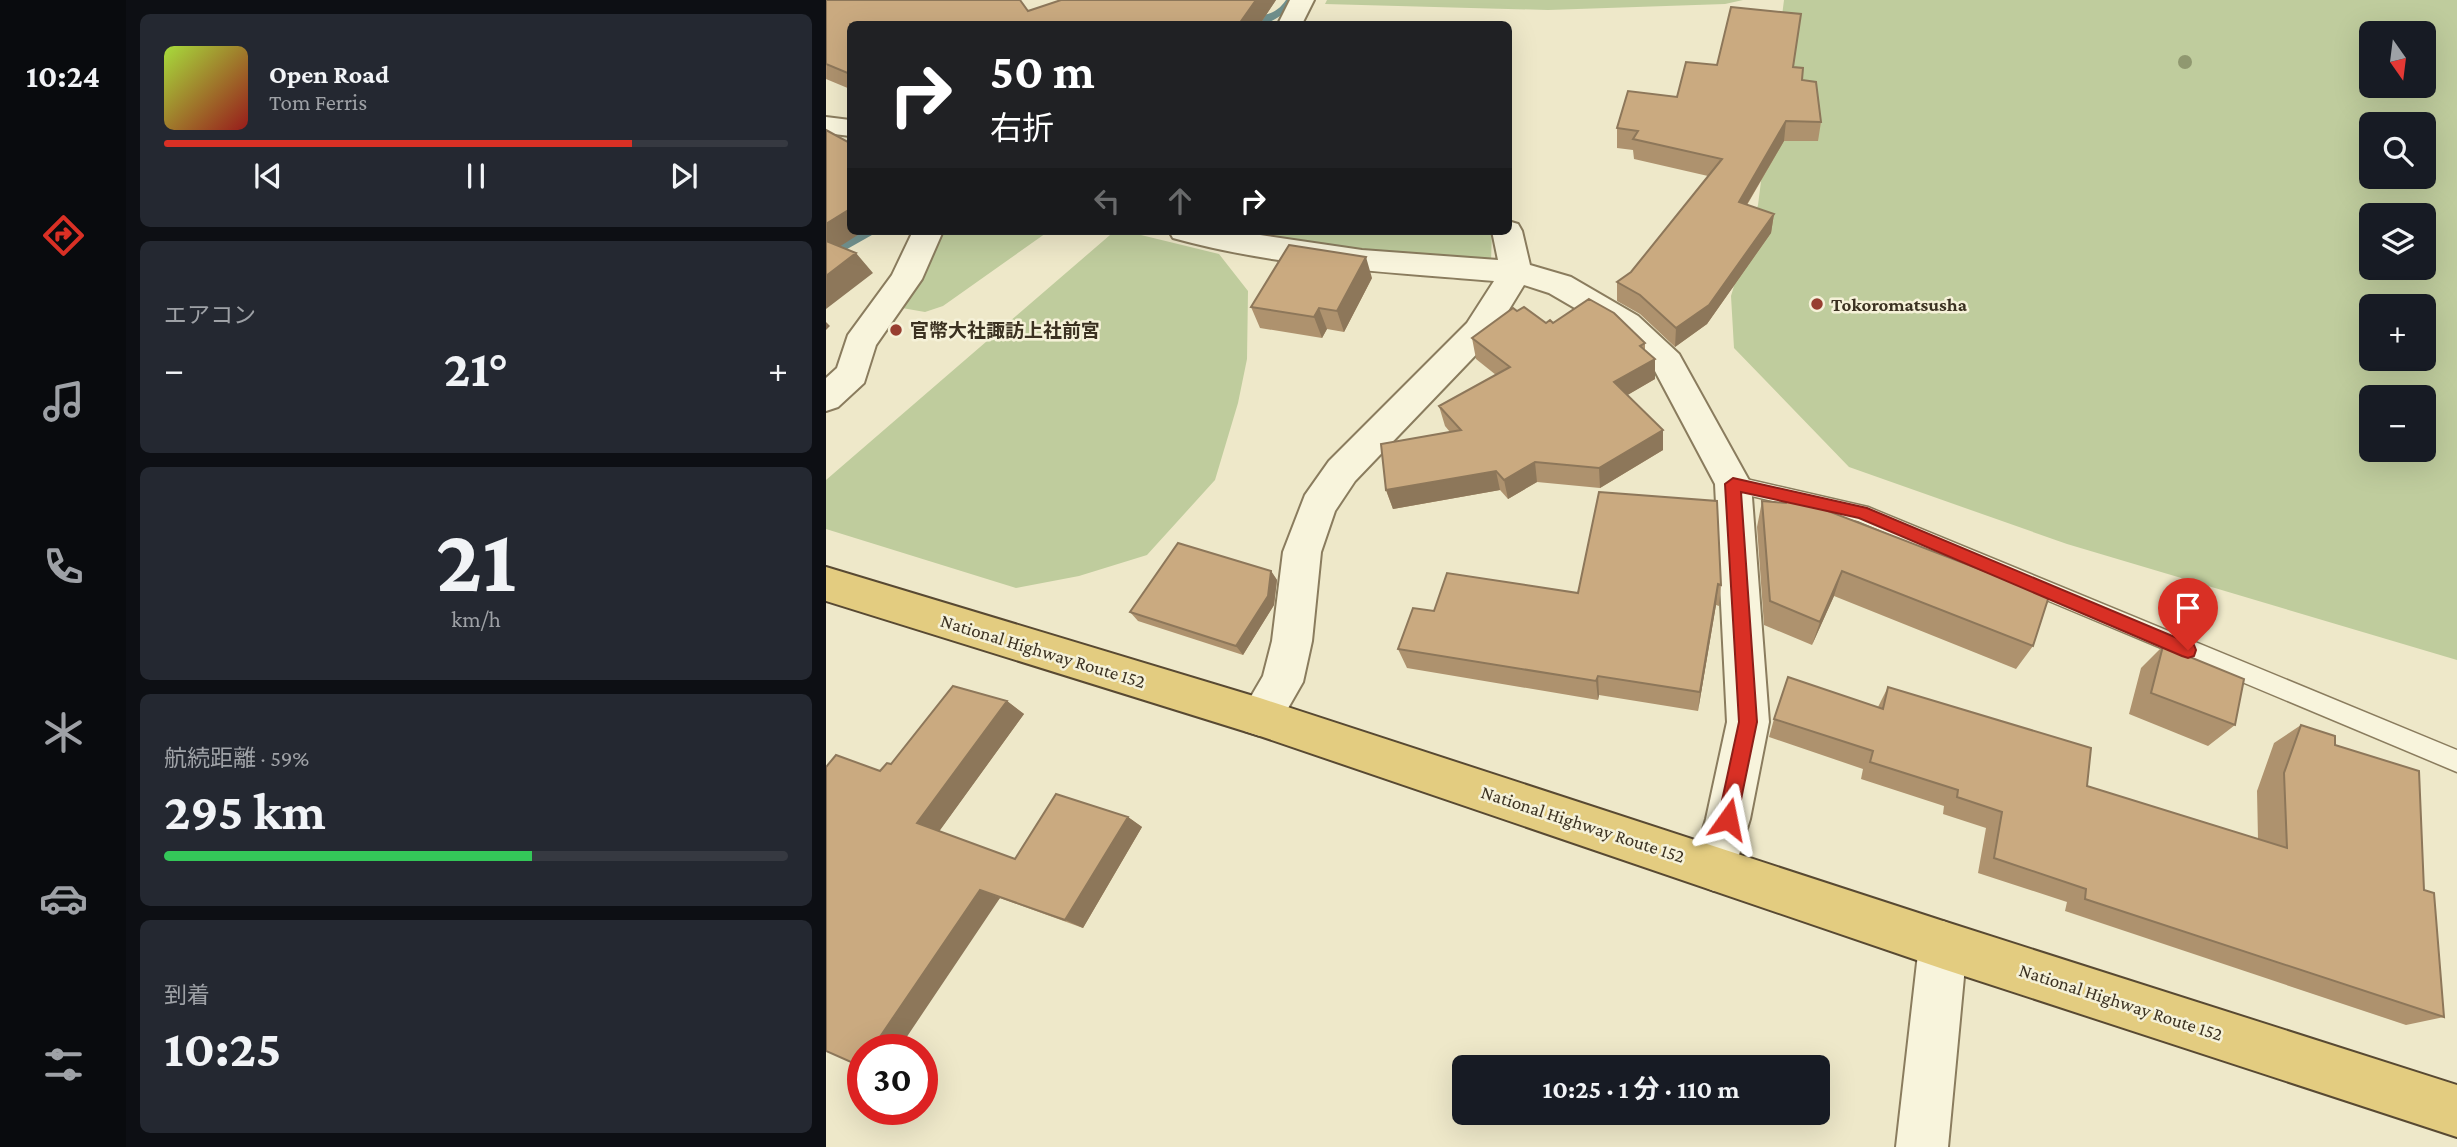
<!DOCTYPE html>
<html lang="ja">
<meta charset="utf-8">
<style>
:root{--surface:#171b24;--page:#242831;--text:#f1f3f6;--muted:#9ea1a6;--line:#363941;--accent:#d93025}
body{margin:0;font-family:"Crimson Pro","Noto Sans JP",serif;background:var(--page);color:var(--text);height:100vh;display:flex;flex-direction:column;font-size:26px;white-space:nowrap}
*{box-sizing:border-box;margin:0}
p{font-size:23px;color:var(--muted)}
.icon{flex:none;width:38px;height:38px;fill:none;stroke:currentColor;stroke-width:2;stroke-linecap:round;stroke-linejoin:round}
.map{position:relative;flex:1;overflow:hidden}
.drawer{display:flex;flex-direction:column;gap:14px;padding:14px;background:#0d0f14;width:700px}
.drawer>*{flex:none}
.banner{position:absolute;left:21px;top:21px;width:665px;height:214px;border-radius:10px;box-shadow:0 7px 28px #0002;background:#202124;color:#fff;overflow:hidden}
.needle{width:46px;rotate:166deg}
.fabs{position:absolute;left:1533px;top:21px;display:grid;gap:14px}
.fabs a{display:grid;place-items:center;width:77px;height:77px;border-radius:10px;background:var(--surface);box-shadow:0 7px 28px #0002;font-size:35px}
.speed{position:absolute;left:21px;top:1034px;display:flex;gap:14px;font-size:35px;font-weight:700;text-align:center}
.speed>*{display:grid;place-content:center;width:91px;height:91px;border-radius:50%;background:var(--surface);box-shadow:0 7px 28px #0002;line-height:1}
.speed .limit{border:10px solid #d22;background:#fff;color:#111}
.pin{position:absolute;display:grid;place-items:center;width:60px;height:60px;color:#fff;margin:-72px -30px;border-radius:50% 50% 50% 0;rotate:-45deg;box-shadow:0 0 7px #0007}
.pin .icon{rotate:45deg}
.me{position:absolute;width:77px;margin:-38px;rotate:12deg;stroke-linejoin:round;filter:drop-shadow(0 0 5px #0008)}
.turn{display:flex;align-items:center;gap:24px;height:147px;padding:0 28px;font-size:32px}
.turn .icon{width:91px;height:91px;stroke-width:2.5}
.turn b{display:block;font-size:49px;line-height:60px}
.lanes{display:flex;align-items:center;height:66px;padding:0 28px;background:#0003;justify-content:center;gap:35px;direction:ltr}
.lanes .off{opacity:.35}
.big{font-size:52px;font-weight:700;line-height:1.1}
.drawer .widget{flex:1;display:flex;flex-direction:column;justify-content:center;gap:10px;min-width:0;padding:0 24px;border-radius:10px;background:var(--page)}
.drawer .dial{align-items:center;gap:0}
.dial b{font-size:91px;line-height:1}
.song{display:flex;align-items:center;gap:21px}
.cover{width:84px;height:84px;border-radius:10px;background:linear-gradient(135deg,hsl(80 70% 55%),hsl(0 70% 35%))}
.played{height:7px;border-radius:4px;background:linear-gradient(90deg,var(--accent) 75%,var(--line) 75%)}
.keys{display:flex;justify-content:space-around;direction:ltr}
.heat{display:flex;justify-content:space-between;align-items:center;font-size:38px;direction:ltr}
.charge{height:10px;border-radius:5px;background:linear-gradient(90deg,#34c759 59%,var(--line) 0)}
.trip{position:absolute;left:626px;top:1055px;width:378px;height:70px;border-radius:10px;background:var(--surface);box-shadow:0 7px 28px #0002;font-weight:700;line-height:70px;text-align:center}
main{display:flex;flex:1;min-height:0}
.dock{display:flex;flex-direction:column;width:126px;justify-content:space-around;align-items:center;background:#090b0e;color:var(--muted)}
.dock .icon{width:49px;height:49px}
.dock .active{color:var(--accent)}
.dock b{font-size:32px;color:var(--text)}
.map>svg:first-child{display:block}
.green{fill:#bfcc9d;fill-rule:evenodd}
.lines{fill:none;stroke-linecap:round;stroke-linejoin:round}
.stream{fill:#70908d;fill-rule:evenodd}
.service-casing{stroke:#8a7c5e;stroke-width:3}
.minor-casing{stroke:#8a7c5e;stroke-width:4}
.trunk-casing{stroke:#584932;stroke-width:4}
.service{fill:#f8f4dc;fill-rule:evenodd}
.minor{fill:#f8f4dc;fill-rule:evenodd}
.trunk{fill:#e3cc80;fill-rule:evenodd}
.tree{fill:#909870}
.wall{fill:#ae926e}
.shaded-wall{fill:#8d775a}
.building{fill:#caaa80;stroke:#8d775a;stroke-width:2}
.route{fill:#d93025;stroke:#8d1f18;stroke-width:2}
.poi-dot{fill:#973e30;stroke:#f5f1d8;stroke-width:2.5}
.labels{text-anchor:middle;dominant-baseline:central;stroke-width:5;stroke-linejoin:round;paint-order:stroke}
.poi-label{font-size:19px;font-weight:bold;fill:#3b3121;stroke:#f5f1d8;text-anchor:start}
.street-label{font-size:19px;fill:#3b3121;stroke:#f5f1d8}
</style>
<main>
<nav class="dock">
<b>10:24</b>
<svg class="icon active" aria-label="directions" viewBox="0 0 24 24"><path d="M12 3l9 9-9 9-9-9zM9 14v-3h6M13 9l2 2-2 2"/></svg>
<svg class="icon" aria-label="music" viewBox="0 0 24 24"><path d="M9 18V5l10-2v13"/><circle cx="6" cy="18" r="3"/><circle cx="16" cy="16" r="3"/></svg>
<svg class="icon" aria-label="phone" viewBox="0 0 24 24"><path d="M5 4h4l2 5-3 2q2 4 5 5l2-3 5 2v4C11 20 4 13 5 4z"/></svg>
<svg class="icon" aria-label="climate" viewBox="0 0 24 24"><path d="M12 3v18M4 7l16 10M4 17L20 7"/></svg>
<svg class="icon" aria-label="car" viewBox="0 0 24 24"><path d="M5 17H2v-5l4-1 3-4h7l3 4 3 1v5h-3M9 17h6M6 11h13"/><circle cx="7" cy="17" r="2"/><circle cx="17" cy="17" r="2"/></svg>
<svg class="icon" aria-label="filters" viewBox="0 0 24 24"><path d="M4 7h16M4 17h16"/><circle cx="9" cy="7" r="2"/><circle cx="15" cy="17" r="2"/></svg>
</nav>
<section class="drawer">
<div class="widget">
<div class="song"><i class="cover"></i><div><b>Open Road</b><p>Tom Ferris</p></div></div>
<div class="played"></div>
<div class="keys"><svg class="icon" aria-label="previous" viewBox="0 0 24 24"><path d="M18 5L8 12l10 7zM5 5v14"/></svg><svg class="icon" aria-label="pause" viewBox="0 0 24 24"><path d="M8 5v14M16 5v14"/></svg><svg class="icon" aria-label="next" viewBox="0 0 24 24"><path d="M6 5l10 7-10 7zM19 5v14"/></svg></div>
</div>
<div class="widget"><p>エアコン</p>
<div class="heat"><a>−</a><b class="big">21°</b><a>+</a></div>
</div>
<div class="widget dial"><b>21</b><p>km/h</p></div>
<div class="widget"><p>航続距離 · 59%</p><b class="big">295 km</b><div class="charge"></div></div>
<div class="widget"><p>到着</p><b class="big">10:25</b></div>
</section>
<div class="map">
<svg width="1631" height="1147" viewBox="0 0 1631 1147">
<rect width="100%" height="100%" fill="#eee8c9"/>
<path class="green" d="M 501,0 L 917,0 L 899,4 L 722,10 L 499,4 Z
M 958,0 L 1631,0 L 1631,660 L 1241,544 L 1023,467 L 908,348 L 905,296 L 932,205 ZM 1545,33 L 1598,33 L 1598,86 L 1545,86 ZM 1545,124 L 1598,124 L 1598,177 L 1545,177 ZM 1545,215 L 1598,215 L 1598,268 L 1545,268 ZM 1545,306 L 1598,306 L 1598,359 L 1545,359 ZM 1545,397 L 1598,397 L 1598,450 L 1545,450 Z
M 115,231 L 223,231 L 117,306 L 99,312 L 76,308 L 76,298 Z
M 448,231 L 666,231 L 665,262 L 608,262 L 448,237 Z
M 284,235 L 315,235 L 393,254 L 422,291 L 421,359 L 412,403 L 389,480 L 321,555 L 253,576 L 190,588 L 0,529 L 0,480 Z"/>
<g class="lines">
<path class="stream" d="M 460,0 L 470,0 C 459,17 431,34 412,21 C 429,10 444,23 460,0 Z
M 37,231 L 53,231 L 0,261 L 0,252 Z"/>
<g class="service-casing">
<path id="service" d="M 907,476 L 1042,507 L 1631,750 L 1631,772 L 1032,521 L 900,490 L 897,484 L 900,478 Z"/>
</g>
<g class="minor-casing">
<path id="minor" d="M 464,0 L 488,0 L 476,24 L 452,24 Z
M 0,117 L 24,120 L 24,136 L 0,133 Z
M 682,221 L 692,224 L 696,231 L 704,265 L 745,277 L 812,316 L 853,354 L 925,484 L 943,722 L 924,819 L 904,884 L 888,891 L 872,884 L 865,868 L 880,819 L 901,722 L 889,484 L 829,371 L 790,332 L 723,293 L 698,285 L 665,339 L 529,481 L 509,511 L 495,552 L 486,641 L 477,682 L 449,731 L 434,736 L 419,731 L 413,717 L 437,676 L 446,641 L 457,552 L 479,495 L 503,461 L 641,323 L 668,281 C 562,272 451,267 347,238 L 343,231 L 407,231 L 536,250 L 672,260 L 666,231 L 682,231 Z
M 87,231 L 117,231 L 96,279 L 50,345 L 38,383 L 12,407 L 0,411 L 0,378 L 11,368 L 22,335 L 66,275 Z
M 1117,921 L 1134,928 L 1141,945 L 1122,1147 L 1070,1147 L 1093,945 L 1100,928 Z"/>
</g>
<g class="trunk-casing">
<path id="trunk" d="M 0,567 L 434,698 L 1117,921 L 1631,1085 L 1631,1137 L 1117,969 L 434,736 L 0,601 Z"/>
</g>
<use href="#service" class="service"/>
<use href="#minor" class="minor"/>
<use href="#trunk" class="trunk"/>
</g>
<circle class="tree" cx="1359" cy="62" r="7"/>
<path class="wall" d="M 0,0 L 202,11 L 235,0 L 450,0 L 434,24 L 24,24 L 24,89 L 0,79 Z
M 891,65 L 967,67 L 976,80 L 995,122 L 992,141 L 958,141 L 921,205 L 948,214 L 945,233 L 881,324 L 849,347 L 814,314 L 791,301 L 791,282 L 805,272 L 882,176 L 808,159 L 807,150 L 791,148 L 791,128 L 851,97 Z
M 546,278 L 518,332 L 501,329 L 496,338 L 434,328 L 425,307 Z
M 691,311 L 720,323 L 727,323 L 819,343 L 819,350 L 829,359 L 829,379 L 801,395 L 837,450 L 774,488 L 711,482 L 682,499 L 674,490 L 567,509 L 560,490 L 624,432 L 619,426 L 613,406 L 670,375 L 650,359 L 646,338 Z
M 773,492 L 895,585 L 893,606 L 890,605 L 872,711 L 773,695 L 772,700 L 581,668 L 572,649 L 608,611 L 752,593 Z
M 936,501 L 1207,646 L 1190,669 L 1008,596 L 986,645 L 938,625 L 931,527 Z
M 445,571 L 451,580 L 448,605 L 417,655 L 312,621 L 304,612 Z
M 1337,646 L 1409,725 L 1382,746 L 1303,714 L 1315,668 Z
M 1062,687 L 1261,786 L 1432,839 L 1431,791 L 1448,743 L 1475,725 L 1509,745 L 1598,890 L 1618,1017 L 1580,1025 L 1239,911 L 1241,902 L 1152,873 L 1160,828 L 1117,814 L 1118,806 L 1035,779 L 1037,769 L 943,737 L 948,719 L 1052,707 Z
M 181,701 L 198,714 L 113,831 L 189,859 L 302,817 L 316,827 L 257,928 L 174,898 L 37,1050 L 37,1067 L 34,1066 L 54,771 Z"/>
<path class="shaded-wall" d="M 430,0 L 450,0 L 434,24 L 413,24 Z
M 960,121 L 958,141 L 911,221 L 913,202 Z
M 24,209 L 24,231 L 38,231 L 2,254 L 0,252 L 0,224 Z
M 948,214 L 945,233 L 881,324 L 849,347 L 850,328 Z
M 30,253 L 47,273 L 0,309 L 0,276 Z
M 540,257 L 546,278 L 518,332 L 511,311 Z
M 493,308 L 501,329 L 496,338 L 488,317 Z
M 0,322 L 4,326 L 0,330 Z
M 829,359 L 829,379 L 788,403 L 788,382 Z
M 837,430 L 837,450 L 774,488 L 773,468 Z
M 709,462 L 711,482 L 682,499 L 678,480 Z
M 670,471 L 674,490 L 567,509 L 560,490 Z
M 445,571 L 451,580 L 448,605 L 417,655 L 410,646 Z
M 1016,571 L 1008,596 L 986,645 L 994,622 Z
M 892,584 L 890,605 L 872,711 L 874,692 Z
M 772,676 L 773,695 L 772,700 L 770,681 Z
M 181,701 L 198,714 L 112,833 L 91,823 Z
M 302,817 L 316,827 L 257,928 L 239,920 Z
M 154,890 L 174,898 L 72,1050 L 45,1050 Z"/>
<path class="building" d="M 0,0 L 194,0 L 202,11 L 235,0 L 430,0 L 413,24 L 24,24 L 24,74 L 0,64 Z
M 905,7 L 975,14 L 967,67 L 977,68 L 976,80 L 990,82 L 995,122 L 960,121 L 913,202 L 948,214 L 883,305 L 850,328 L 814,295 L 791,282 L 805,272 L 896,159 L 807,139 L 812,131 L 791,128 L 802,91 L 851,97 L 860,62 L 891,65 Z
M 0,130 L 24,143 L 24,209 L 0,224 Z
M 0,241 L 30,253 L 0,276 Z
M 463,245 L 540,257 L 511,311 L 493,308 L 488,317 L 425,307 Z
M 763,299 L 788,313 L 819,343 L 814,346 L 829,359 L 788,382 L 837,430 L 773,468 L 709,462 L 678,480 L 670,471 L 560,490 L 555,444 L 635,430 L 613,406 L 684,367 L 646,338 L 687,308 L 691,311 L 698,307 L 720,323 L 724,320 L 727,323 Z
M 773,492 L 891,501 L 895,585 L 892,584 L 874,692 L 772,676 L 770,681 L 572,649 L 587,608 L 608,611 L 621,573 L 752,593 Z
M 963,496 L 1223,596 L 1207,646 L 1016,571 L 994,622 L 944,601 L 936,501 L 960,503 Z
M 352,543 L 445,571 L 442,596 L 410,646 L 304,612 Z
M 1337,646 L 1418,679 L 1409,725 L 1325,693 Z
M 962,677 L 1057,709 L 1062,687 L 1265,748 L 1261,786 L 1461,848 L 1458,773 L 1475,725 L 1509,736 L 1509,745 L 1593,771 L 1598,890 L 1608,893 L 1618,1017 L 1259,899 L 1260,889 L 1168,858 L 1176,812 L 1131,797 L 1132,790 L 1044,762 L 1047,751 L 948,719 Z
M 127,686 L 181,701 L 91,823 L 189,859 L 230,794 L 302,817 L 239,920 L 154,890 L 45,1050 L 37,1050 L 37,1062 L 34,1066 L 0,1051 L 0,767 L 10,755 L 54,771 L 61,763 L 65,764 Z"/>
<path class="route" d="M 907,478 L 1041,508 L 1368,645 L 1370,650 L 1368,656 L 1362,658 L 1356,656 L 1033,518 L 915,492 L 931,722 L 911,819 L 908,826 L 902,828 L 895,826 L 892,819 L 913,722 L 899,484 Z"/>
<g class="poi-dot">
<circle cx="991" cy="304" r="7"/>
<circle cx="70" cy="330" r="7"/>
</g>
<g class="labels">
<g class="poi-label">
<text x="1005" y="304">Tokoromatsusha</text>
<text x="84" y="330">官幣大社諏訪上社前宮</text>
</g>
<g class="street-label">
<text transform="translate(217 651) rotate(17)">National Highway Route 152</text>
<text transform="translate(757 824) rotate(18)">National Highway Route 152</text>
<text transform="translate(1295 1002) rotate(18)">National Highway Route 152</text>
</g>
</g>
</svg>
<div class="fabs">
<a><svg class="needle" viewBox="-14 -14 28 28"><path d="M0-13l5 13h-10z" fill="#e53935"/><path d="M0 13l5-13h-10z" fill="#9ea1a6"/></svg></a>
<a><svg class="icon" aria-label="search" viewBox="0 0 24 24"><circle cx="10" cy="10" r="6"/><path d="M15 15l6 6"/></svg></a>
<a><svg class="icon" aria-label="layers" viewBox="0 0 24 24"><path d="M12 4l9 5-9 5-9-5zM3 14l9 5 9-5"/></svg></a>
<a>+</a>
<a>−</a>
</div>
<div class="speed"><div class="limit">30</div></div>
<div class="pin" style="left:1362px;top:650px;background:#d93025"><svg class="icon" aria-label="arrive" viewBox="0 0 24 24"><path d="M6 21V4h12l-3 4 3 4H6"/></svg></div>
<svg class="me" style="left:902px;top:819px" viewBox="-20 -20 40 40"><path d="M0-17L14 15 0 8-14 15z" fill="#d93025" stroke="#fff" stroke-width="4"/></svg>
<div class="trip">10:25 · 1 分 · 110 m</div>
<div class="banner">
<div class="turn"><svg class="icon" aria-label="right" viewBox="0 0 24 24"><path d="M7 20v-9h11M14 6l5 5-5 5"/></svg><div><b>50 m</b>右折</div></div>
<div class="lanes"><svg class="icon off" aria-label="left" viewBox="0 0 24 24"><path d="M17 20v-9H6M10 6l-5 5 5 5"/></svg><svg class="icon off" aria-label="ahead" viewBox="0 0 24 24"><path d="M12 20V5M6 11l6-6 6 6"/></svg><svg class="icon" aria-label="right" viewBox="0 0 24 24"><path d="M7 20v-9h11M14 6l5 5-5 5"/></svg></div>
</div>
</div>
</main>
